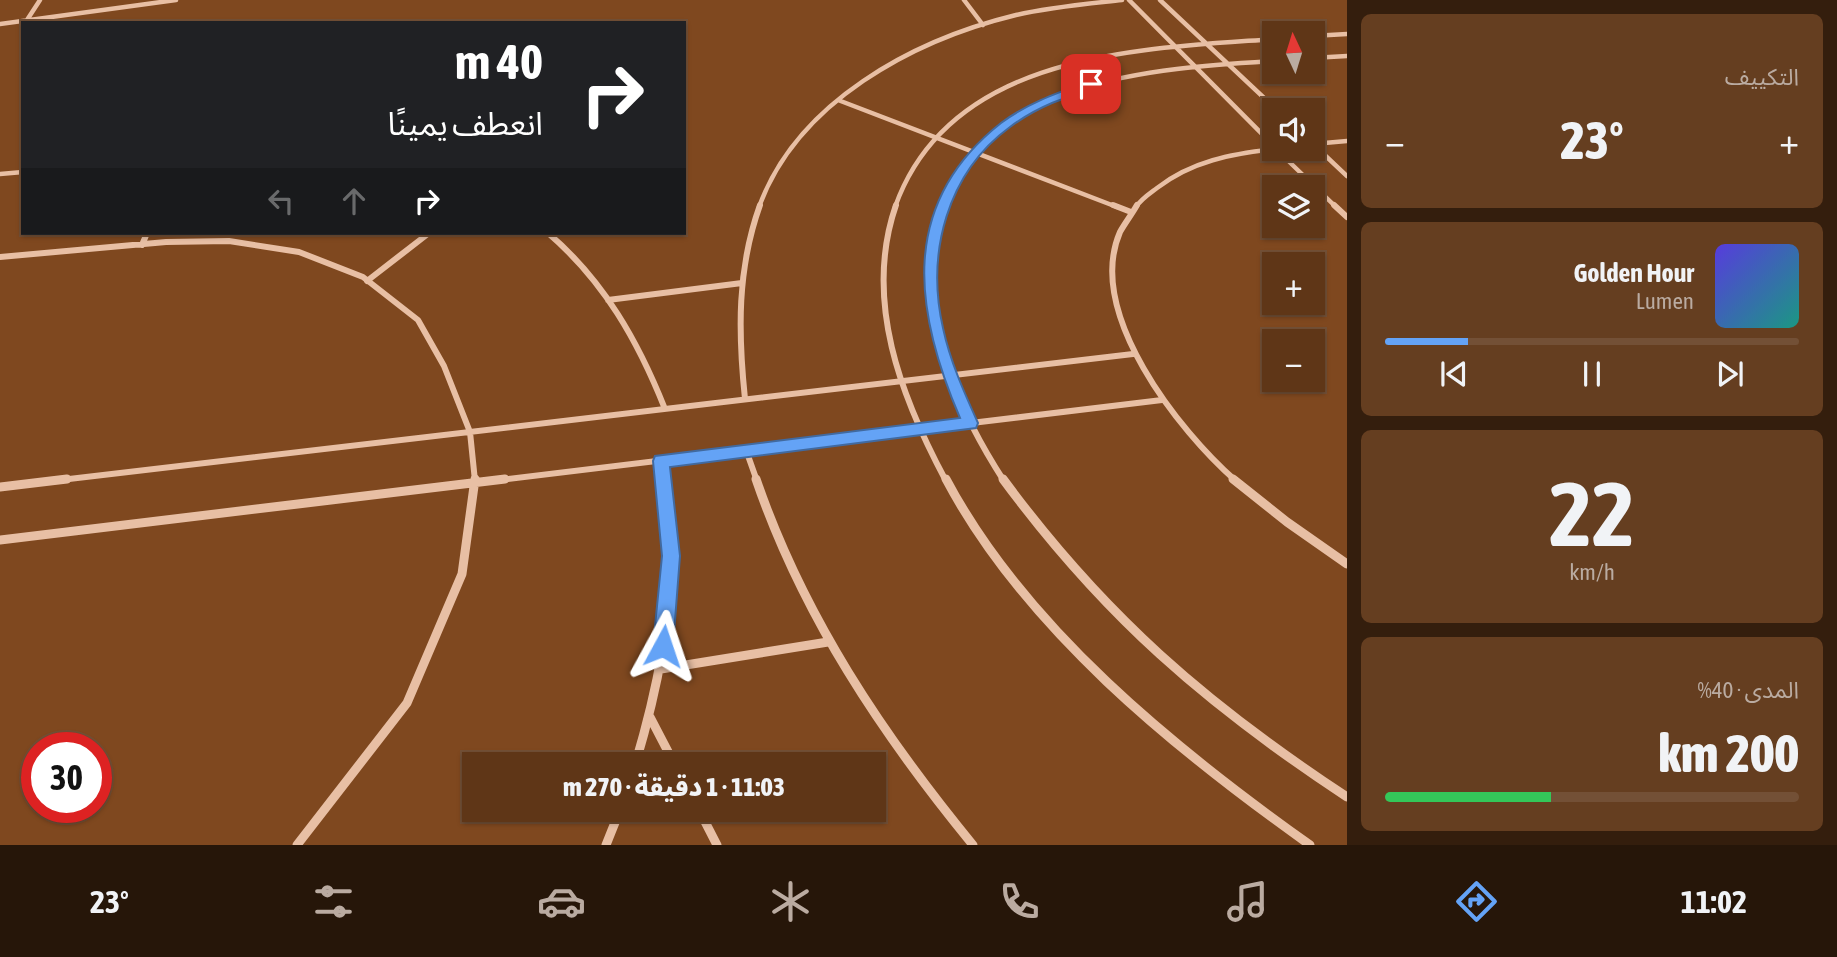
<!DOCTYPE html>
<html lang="ar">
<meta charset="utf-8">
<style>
:root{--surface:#5f3617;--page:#653e20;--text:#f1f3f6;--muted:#baaba1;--line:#735036;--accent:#64a3f6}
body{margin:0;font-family:"Asap Condensed","Noto Sans Arabic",sans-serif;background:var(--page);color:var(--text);direction:rtl;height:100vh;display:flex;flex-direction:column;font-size:26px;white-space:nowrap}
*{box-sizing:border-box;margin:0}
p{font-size:23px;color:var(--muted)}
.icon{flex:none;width:38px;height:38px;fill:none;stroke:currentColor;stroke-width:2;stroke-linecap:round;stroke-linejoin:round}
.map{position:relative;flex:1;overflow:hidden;direction:ltr}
.sheet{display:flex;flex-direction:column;gap:14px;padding:14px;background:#341e0d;width:490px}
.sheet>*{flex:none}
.banner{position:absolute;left:21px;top:21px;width:665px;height:214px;border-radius:0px;box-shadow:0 2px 5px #0004,0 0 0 2px var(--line);direction:rtl;background:#202124;color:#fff;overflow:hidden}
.needle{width:46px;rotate:356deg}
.buttons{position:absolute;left:1262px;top:21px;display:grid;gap:14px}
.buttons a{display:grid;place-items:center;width:63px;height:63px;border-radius:0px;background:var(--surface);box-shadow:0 2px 5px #0004,0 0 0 2px var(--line);font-size:35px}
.speed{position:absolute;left:21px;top:732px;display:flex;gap:14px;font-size:35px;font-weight:700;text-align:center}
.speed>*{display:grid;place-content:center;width:91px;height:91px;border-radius:50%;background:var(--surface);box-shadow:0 2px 5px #0004,0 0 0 2px var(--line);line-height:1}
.speed .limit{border:10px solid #d22;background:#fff;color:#111}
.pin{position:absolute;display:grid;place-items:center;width:60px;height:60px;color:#fff;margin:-30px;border-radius:14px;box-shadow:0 4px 10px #0006}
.me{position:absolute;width:77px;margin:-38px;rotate:5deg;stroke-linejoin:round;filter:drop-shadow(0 0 5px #0008)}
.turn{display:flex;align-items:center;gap:24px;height:147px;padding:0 28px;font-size:32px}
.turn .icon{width:91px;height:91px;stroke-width:2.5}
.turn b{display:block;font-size:49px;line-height:60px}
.lanes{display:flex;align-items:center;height:66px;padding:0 28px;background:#0003;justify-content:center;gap:35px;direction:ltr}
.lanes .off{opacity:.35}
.big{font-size:52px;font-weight:800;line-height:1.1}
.sheet .tile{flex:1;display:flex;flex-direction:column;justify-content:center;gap:10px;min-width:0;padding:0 24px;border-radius:10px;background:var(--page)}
.sheet .dial{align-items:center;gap:0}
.dial b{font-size:91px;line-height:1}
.song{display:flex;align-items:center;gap:21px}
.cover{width:84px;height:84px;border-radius:10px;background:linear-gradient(135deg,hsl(250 70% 55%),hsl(170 70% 35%))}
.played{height:7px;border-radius:4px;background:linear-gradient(90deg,var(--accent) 20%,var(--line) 20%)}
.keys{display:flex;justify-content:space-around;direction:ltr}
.heat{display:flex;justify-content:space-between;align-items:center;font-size:38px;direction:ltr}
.charge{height:10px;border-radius:5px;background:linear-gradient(90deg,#34c759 40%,var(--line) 0)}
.trip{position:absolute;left:462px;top:752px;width:424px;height:70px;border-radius:0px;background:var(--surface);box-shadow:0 2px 5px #0004,0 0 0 2px var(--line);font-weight:800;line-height:70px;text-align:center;direction:rtl}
.tabs{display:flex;height:112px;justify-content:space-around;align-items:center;background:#261609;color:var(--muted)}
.tabs .icon{width:49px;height:49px}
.tabs .on{color:var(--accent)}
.tabs b{font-size:32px;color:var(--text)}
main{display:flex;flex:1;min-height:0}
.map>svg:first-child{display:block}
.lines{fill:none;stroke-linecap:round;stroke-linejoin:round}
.minor-far2{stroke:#e8bfa4;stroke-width:4.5}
.minor-far1{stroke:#e8bfa4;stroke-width:6}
.minor{stroke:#e8bfa4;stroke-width:9}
.route{fill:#64a3f6;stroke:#416aa0;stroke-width:2}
</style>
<main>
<section class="sheet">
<div class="tile"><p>التكييف</p>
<div class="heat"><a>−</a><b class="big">23°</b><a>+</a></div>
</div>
<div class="tile">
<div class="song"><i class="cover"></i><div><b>Golden Hour</b><p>Lumen</p></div></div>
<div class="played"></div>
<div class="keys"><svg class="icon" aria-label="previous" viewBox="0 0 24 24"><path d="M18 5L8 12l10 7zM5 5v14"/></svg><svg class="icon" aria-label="pause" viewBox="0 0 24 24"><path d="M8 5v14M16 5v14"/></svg><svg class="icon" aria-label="next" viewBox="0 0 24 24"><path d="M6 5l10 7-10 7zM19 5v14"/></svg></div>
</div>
<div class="tile dial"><b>22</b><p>km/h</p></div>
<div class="tile"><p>المدى · 40%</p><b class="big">200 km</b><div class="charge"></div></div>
</section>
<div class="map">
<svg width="1347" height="845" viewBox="0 0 1347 845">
<rect width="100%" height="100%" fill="#7f481f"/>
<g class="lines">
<path class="minor-far2" d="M 964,0 L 983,25
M 1129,0 L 1274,146
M 1160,0 L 1277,110
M 27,20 L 40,0
M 0,24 L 176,0
M 1312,36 L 1347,34
M 1312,58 L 1347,56
M 838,100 L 1117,207
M 1312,143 L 1347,176
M 1313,144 L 1347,141
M 1276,149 L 1336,207
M 0,174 L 23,172
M 759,207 C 797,102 913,40 1016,15 C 1051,7 1086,4 1122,0
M 895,207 C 950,52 1139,49 1274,39
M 943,207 C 987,77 1161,68 1274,61
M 1136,207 C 1141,199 1149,194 1157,188 C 1192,161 1231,154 1275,149"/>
<path class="minor-far1" d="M 896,205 C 863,300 901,397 946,481
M 944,205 C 911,301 952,401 1004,481
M 1113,205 L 1131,212
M 1137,205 C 1132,214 1125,223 1120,232 C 1085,313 1179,431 1236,481
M 1334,205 L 1347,217
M 548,233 C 604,281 638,341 665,409
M 142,245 L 147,233
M 0,257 L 166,242 L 229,241 L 299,252 L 363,277 L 418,320 L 444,366 L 470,432 L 475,481
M 367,281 L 429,233
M 608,300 L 742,283
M 745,399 C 738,332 737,269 760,205
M 746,450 L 757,481
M 661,461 L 663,481
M 52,481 L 1133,354
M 491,481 L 1162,400"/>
<path class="minor" d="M 756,479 C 803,616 882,734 973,845
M 946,479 C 1025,628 1175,749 1310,845
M 1003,479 C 1104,616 1206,704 1347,797
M 1233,479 L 1287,522 L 1347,564
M 0,487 L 67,479
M 0,540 L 505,479
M 661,669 L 828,642
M 650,717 L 675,765
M 635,765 C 656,695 672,622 671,549 C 671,525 666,502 663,479
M 699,810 L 717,845
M 297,845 L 407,703 L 462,574 L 475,479
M 606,845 L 620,810"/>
</g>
<path class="route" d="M 1087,82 L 1096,84 C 1085,94 1066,97 1052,103 C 1038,109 1022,118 1010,127 C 947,173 926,253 943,328 C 950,361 964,392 978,423 L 976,428 L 670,467 L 680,556 L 673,646 L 670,653 L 663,656 L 656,653 L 653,646 L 662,556 L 653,461 L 655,456 L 960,418 C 914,311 898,204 1001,123 C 1026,104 1057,93 1087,82 Z"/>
</svg>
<div class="buttons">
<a><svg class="needle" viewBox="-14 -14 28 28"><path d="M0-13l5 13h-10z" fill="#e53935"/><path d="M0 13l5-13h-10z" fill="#baaba1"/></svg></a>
<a><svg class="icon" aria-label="sound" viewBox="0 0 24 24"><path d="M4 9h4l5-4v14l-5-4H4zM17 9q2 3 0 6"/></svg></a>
<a><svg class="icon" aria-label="layers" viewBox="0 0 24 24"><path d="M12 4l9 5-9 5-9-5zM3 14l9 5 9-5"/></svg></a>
<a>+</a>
<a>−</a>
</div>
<div class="speed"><div class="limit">30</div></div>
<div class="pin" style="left:1091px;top:84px;background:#d93025"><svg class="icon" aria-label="arrive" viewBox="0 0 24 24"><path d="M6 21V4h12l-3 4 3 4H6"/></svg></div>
<svg class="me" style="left:663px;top:646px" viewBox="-20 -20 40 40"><path d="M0-17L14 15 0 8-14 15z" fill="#64a3f6" stroke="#fff" stroke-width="4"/></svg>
<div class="trip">11:03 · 1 دقيقة · 270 m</div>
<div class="banner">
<div class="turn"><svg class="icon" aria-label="right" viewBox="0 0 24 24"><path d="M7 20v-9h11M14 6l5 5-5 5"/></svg><div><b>40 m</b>انعطف يمينًا</div></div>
<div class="lanes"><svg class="icon off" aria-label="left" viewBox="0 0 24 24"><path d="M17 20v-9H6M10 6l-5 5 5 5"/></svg><svg class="icon off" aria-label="ahead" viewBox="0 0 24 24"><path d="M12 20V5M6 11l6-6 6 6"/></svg><svg class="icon" aria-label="right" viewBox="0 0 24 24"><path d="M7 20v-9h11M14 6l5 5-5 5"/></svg></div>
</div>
</div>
</main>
<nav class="tabs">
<b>11:02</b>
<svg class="icon on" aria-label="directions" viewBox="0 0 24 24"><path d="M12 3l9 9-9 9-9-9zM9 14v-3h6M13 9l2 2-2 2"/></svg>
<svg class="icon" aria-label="music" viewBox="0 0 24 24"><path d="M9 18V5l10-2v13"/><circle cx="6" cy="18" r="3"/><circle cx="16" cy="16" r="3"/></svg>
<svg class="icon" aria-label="phone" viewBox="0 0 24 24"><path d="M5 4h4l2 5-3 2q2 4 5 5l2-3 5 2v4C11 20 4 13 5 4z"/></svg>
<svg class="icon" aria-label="climate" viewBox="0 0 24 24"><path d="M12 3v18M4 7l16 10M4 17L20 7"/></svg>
<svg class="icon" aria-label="car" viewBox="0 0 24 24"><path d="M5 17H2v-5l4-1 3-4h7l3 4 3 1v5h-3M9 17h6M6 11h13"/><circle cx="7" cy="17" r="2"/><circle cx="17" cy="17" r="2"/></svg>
<svg class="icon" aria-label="filters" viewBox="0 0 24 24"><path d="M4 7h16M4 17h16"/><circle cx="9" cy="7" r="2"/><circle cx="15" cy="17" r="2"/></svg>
<b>23°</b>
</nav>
